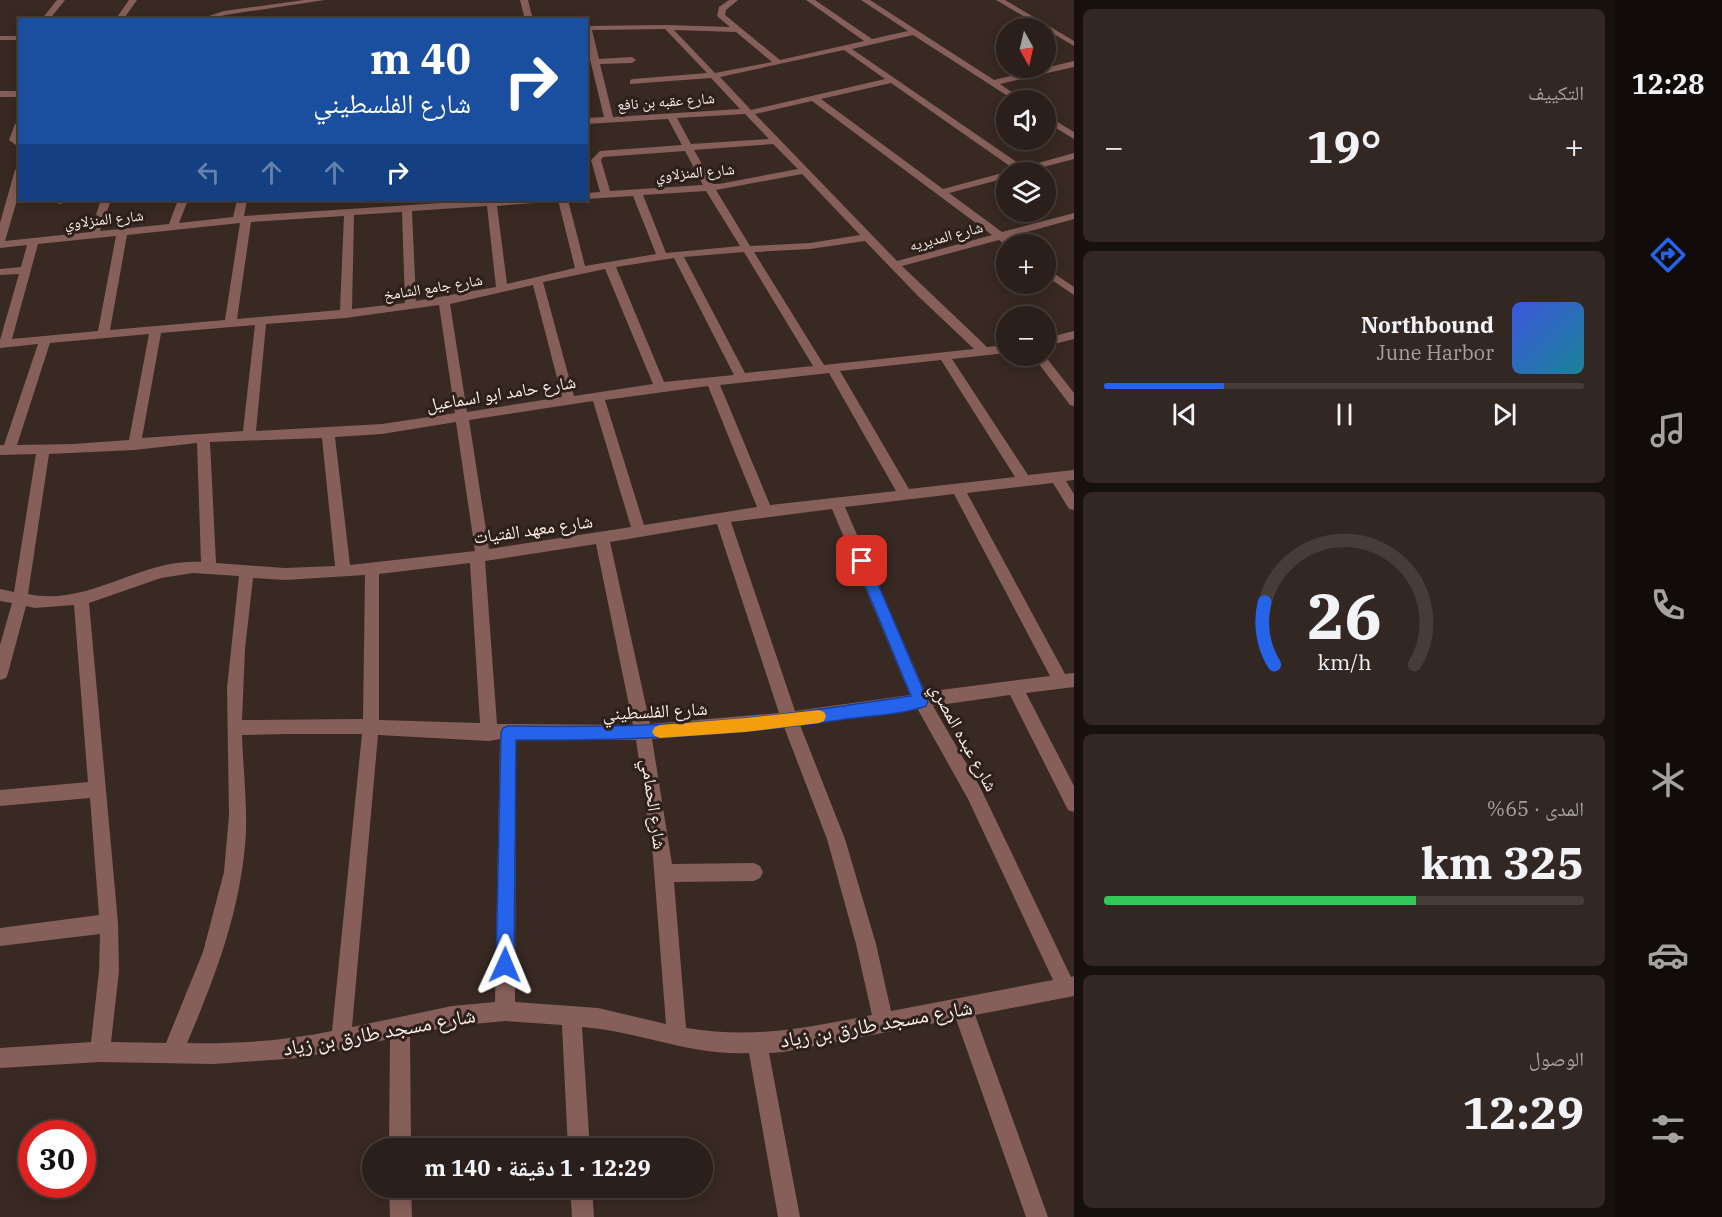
<!DOCTYPE html>
<html lang="ar">
<meta charset="utf-8">
<style>
:root{--surface:#2a1f1a;--page:#322723;--text:#f1f3f6;--muted:#a5a2a2;--line:#463d39;--accent:#2563eb}
body{margin:0;font-family:"IBM Plex Serif","Noto Naskh Arabic",serif;background:var(--page);color:var(--text);direction:rtl;height:100vh;display:flex;flex-direction:column;font-size:22px;white-space:nowrap}
*{box-sizing:border-box;margin:0}
p{font-size:20px;color:var(--muted)}
.icon{flex:none;width:33px;height:33px;fill:none;stroke:currentColor;stroke-width:2;stroke-linecap:round;stroke-linejoin:round}
.map{position:relative;flex:1;overflow:hidden;direction:ltr}
.details{display:flex;flex-direction:column;gap:9px;padding:9px;background:#17110e;width:540px}
.details>*{flex:none}
.hud{position:absolute;left:18px;top:18px;width:570px;height:183px;border-radius:0px;box-shadow:0 3px 15px #0003,0 0 0 2px var(--line);direction:rtl;background:#1a4fa0;color:#fff;overflow:hidden}
.needle{width:39px;rotate:172deg}
.buttons{position:absolute;left:996px;top:18px;display:grid;gap:12px}
.buttons a{display:grid;place-items:center;width:60px;height:60px;border-radius:50%;background:var(--surface);box-shadow:0 3px 15px #0003,0 0 0 2px var(--line);font-size:30px}
.speed{position:absolute;left:18px;top:1120px;display:flex;gap:12px;font-size:30px;font-weight:700;text-align:center}
.speed>*{display:grid;place-content:center;width:78px;height:78px;border-radius:50%;background:var(--surface);box-shadow:0 3px 15px #0003,0 0 0 2px var(--line);line-height:1}
.speed .limit{border:9px solid #d22;background:#fff;color:#111}
.pin{position:absolute;display:grid;place-items:center;width:51px;height:51px;color:#fff;margin:-26px;border-radius:12px;box-shadow:0 3px 9px #0006}
.me{position:absolute;width:66px;margin:-33px;rotate:1deg;stroke-linejoin:round;filter:drop-shadow(0 0 4px #0008)}
.turn{display:flex;align-items:center;gap:21px;height:126px;padding:0 18px;font-size:27px}
.turn .icon{width:78px;height:78px;stroke-width:2.5}
.turn b{display:block;font-size:42px;line-height:51px}
.lanes{display:flex;align-items:center;height:57px;padding:0 18px;background:#0003;justify-content:center;gap:30px;direction:ltr}
.lanes .off{opacity:.35}
.big{font-size:45px;font-weight:700;line-height:1.1}
.details .card{flex:1;display:flex;flex-direction:column;justify-content:center;gap:9px;min-width:0;padding:0 21px;border-radius:9px;background:var(--page)}
.details .dial{align-items:center;gap:0}
.dial svg{height:156px;overflow:visible;fill:none;stroke:var(--line);stroke-width:7;stroke-linecap:round;text-anchor:middle}
.dial text{fill:var(--text);stroke:none}
.song{display:flex;align-items:center;gap:18px}
.cover{width:72px;height:72px;border-radius:9px;background:linear-gradient(135deg,hsl(230 70% 55%),hsl(190 70% 35%))}
.played{height:6px;border-radius:3px;background:linear-gradient(90deg,var(--accent) 25%,var(--line) 25%)}
.keys{display:flex;justify-content:space-around;direction:ltr}
.heat{display:flex;justify-content:space-between;align-items:center;font-size:33px;direction:ltr}
.charge{height:9px;border-radius:4px;background:linear-gradient(90deg,#34c759 65%,var(--line) 0)}
.trip{position:absolute;left:362px;top:1138px;width:351px;height:60px;border-radius:30px;background:var(--surface);box-shadow:0 3px 15px #0003,0 0 0 2px var(--line);font-weight:700;line-height:60px;text-align:center;direction:rtl}
main{display:flex;flex:1;min-height:0}
.dock{display:flex;flex-direction:column;width:108px;justify-content:space-around;align-items:center;background:#110c0a;color:var(--muted)}
.dock .icon{width:42px;height:42px}
.dock .selected{color:var(--accent)}
.dock b{font-size:27px;color:var(--text)}
.map>svg:first-child{display:block}
.lines{fill:none;stroke-linecap:round;stroke-linejoin:round}
.minor{fill:#865f5a;fill-rule:evenodd}
.route{fill:#2563eb;stroke:#184099;stroke-width:1.5}
.slow{fill:#f59e0b}
.labels{text-anchor:middle;dominant-baseline:central;stroke-width:6;stroke-linejoin:round;paint-order:stroke}
.far-street-label{font-size:15px;fill:#f8eeea;stroke:#2d1f19}
.street-label{font-size:18px;fill:#f8eeea;stroke:#2d1f19}
.near-street-label{font-size:21px;fill:#f8eeea;stroke:#2d1f19}
</style>
<main>
<nav class="dock">
<b>12:28</b>
<svg class="icon selected" aria-label="directions" viewBox="0 0 24 24"><path d="M12 3l9 9-9 9-9-9zM9 14v-3h6M13 9l2 2-2 2"/></svg>
<svg class="icon" aria-label="music" viewBox="0 0 24 24"><path d="M9 18V5l10-2v13"/><circle cx="6" cy="18" r="3"/><circle cx="16" cy="16" r="3"/></svg>
<svg class="icon" aria-label="phone" viewBox="0 0 24 24"><path d="M5 4h4l2 5-3 2q2 4 5 5l2-3 5 2v4C11 20 4 13 5 4z"/></svg>
<svg class="icon" aria-label="climate" viewBox="0 0 24 24"><path d="M12 3v18M4 7l16 10M4 17L20 7"/></svg>
<svg class="icon" aria-label="car" viewBox="0 0 24 24"><path d="M5 17H2v-5l4-1 3-4h7l3 4 3 1v5h-3M9 17h6M6 11h13"/><circle cx="7" cy="17" r="2"/><circle cx="17" cy="17" r="2"/></svg>
<svg class="icon" aria-label="filters" viewBox="0 0 24 24"><path d="M4 7h16M4 17h16"/><circle cx="9" cy="7" r="2"/><circle cx="15" cy="17" r="2"/></svg>
</nav>
<section class="details">
<div class="card"><p>التكييف</p>
<div class="heat"><a>−</a><b class="big">19°</b><a>+</a></div>
</div>
<div class="card">
<div class="song"><i class="cover"></i><div><b>Northbound</b><p>June Harbor</p></div></div>
<div class="played"></div>
<div class="keys"><svg class="icon" aria-label="previous" viewBox="0 0 24 24"><path d="M18 5L8 12l10 7zM5 5v14"/></svg><svg class="icon" aria-label="pause" viewBox="0 0 24 24"><path d="M8 5v14M16 5v14"/></svg><svg class="icon" aria-label="next" viewBox="0 0 24 24"><path d="M6 5l10 7-10 7zM19 5v14"/></svg></div>
</div>
<div class="card dial"><svg viewBox="0 0 100 80">
<path d="M14 69A42 42 0 1 1 86 69"/>
<path d="M14 69A42 42 0 0 1 9 37" stroke="#2563eb"/>
<text x="50" y="56" font-size="32" font-weight="700">26</text>
<text x="50" y="72" font-size="11">km/h</text>
</svg></div>
<div class="card"><p>المدى · 65%</p><b class="big">325 km</b><div class="charge"></div></div>
<div class="card"><p>الوصول</p><b class="big">12:29</b></div>
</section>
<div class="map">
<svg width="1074" height="1217" viewBox="0 0 1074 1217">
<rect width="100%" height="100%" fill="#382922"/>
<g class="lines">
<path class="minor" d="M 57,0 L 65,0 L 49,20 L 41,20 Z
M 129,0 L 137,0 L 123,20 L 115,20 Z
M 304,0 L 325,0 L 225,15 L 211,20 L 197,20 L 224,11 Z
M 520,0 L 528,0 L 533,20 L 525,20 Z
M 729,0 L 738,0 L 726,10 L 725,15 L 780,60 L 864,41 L 806,0 L 815,0 L 872,39 L 908,31 L 861,0 L 870,0 L 994,80 L 1074,61 L 1074,67 L 1000,84 L 1023,100 L 1014,100 L 913,35 L 852,49 L 1024,167 L 1074,153 L 1074,159 L 1024,172 L 1010,172 L 1014,169 L 891,83 L 821,99 L 943,189 L 1006,172 L 1008,172 L 1006,178 L 949,193 L 1002,232 L 1074,213 L 1074,219 L 1009,237 L 1016,244 L 1006,246 L 999,240 L 902,266 L 987,347 L 1006,345 L 1006,353 L 952,359 L 1028,475 L 1074,470 L 1074,480 L 1066,481 L 1074,494 L 1074,510 L 1069,509 L 1053,483 L 967,493 L 1065,674 L 1074,673 L 1074,687 L 1026,693 L 1074,786 L 1074,812 L 1068,810 L 1010,695 L 933,706 L 980,787 L 1071,977 L 1074,976 L 1074,996 L 975,1015 L 1048,1217 L 1026,1217 L 956,1019 L 783,1052 L 769,1053 L 800,1217 L 778,1217 L 749,1053 C 691,1056 638,1031 582,1027 L 590,1149 L 568,1149 L 562,1025 L 505,1021 L 452,1026 L 410,1035 L 411,1149 L 389,1149 L 390,1039 L 299,1058 L 214,1064 L 100,1062 L 0,1068 L 0,1048 L 91,1042 L 99,971 L 100,934 L 0,946 L 0,928 L 99,915 L 90,798 L 0,806 L 0,790 L 88,782 L 74,605 L 35,608 L 26,606 L 8,673 L 6,678 L 0,680 L 0,645 L 12,603 L 0,601 L 0,589 L 14,592 L 36,454 L 0,455 L 0,445 L 4,445 L 38,344 L 0,348 L 0,340 L 19,274 L 0,275 L 0,269 L 21,267 L 27,245 L 0,248 L 0,223 L 15,170 L 20,167 L 20,190 L 5,241 L 90,232 L 101,200 L 111,200 L 100,231 L 169,224 L 178,200 L 188,200 L 179,223 L 233,217 L 237,200 L 247,200 L 244,216 L 486,200 L 539,200 L 534,203 L 497,206 L 507,284 L 575,268 L 558,200 L 568,200 L 585,266 L 656,254 L 633,196 L 586,199 L 586,193 L 600,192 L 591,160 L 600,151 L 682,145 L 668,119 L 586,124 L 586,118 L 604,117 L 586,43 L 586,26 L 667,25 L 730,27 L 717,16 L 719,7 ZM 665,29 L 707,73 L 633,79 L 630,80 L 630,84 L 711,78 L 740,109 L 613,117 L 600,64 L 632,63 L 636,60 L 632,57 L 599,59 L 592,30 ZM 674,30 L 736,32 L 772,62 L 715,73 ZM 844,50 L 885,79 L 751,110 L 720,77 ZM 812,101 L 992,235 L 897,261 L 755,114 ZM 745,114 L 769,139 L 691,144 L 677,118 ZM 773,144 L 798,169 L 719,184 L 713,184 L 694,150 ZM 685,151 L 703,185 L 610,191 L 601,160 L 603,157 ZM 802,174 L 860,235 L 810,243 L 750,246 L 716,190 ZM 706,191 L 740,246 L 666,253 L 643,195 ZM 487,206 L 496,287 L 416,301 L 412,211 ZM 402,212 L 405,303 L 352,309 L 354,215 ZM 344,216 L 340,310 L 237,319 L 251,222 ZM 240,223 L 225,320 L 110,330 L 127,235 ZM 116,236 L 98,331 L 12,339 L 38,244 ZM 865,241 L 918,296 L 974,349 L 824,365 L 754,252 L 810,249 ZM 744,252 L 813,366 L 745,373 L 684,257 ZM 674,258 L 734,375 L 664,382 L 616,267 ZM 605,269 L 653,384 L 574,396 L 543,282 ZM 533,285 L 562,397 L 467,412 L 450,304 ZM 439,305 L 455,413 L 382,424 L 256,431 L 266,324 L 346,318 ZM 255,325 L 243,431 L 142,438 L 161,333 ZM 149,334 L 129,440 L 73,444 L 17,445 L 50,343 ZM 941,360 L 1015,477 L 909,489 L 840,371 ZM 829,373 L 896,491 L 770,505 L 720,385 ZM 708,386 L 757,507 L 644,525 L 605,400 ZM 593,401 L 631,527 L 489,549 L 469,420 ZM 456,422 L 475,551 L 350,565 L 335,437 L 382,434 ZM 322,438 L 335,566 L 285,568 L 216,563 L 210,442 ZM 197,443 L 201,562 C 142,557 90,607 28,594 L 49,454 L 134,450 ZM 954,494 L 1050,676 L 925,692 L 845,507 ZM 832,509 L 910,695 L 795,711 L 731,522 ZM 717,524 L 779,713 L 650,724 L 610,542 ZM 596,544 L 633,725 L 497,724 L 485,561 ZM 470,563 L 480,723 L 379,720 L 379,574 ZM 193,573 L 239,576 L 227,688 L 229,815 L 224,872 L 203,952 L 166,1043 L 111,1042 L 119,971 L 118,923 L 89,603 L 161,578 ZM 365,575 L 363,719 L 242,720 L 245,649 L 253,578 L 285,580 ZM 917,708 L 968,799 L 1053,980 L 891,1011 L 876,944 L 845,839 L 800,725 ZM 784,727 L 827,839 L 856,944 L 872,1015 C 804,1028 756,1039 686,1028 L 674,882 L 754,881 L 760,878 L 763,872 L 760,866 L 754,863 L 672,864 L 652,739 ZM 285,734 L 362,734 L 332,1031 C 284,1041 235,1044 187,1043 C 216,976 242,906 246,832 C 247,800 243,767 242,735 ZM 378,735 L 489,741 L 500,739 L 495,1002 L 452,1006 L 352,1027 ZM 516,740 L 636,740 L 653,857 L 666,1024 L 598,1008 L 515,1002 Z
M 996,0 L 1005,0 L 1074,41 L 1074,46 Z
M 0,36 L 20,36 L 20,40 L 0,40 Z
M 0,91 L 20,91 L 20,97 L 0,97 Z
M 1046,115 L 1074,132 L 1074,139 L 1046,122 Z
M 20,121 L 20,148 L 9,140 L 15,124 Z
M 57,200 L 67,200 L 61,204 L 57,203 Z
M 1046,268 L 1074,287 L 1074,295 L 1046,276 Z
M 1074,331 L 1074,339 L 1046,346 L 1046,338 Z
M 1033,356 L 1045,356 L 1074,393 L 1074,406 L 1070,405 Z
M 389,1188 L 411,1188 L 412,1217 L 390,1217 Z
M 570,1188 L 592,1188 L 594,1217 L 572,1217 Z"/>
</g>
<path class="route" d="M 862,556 L 868,561 L 928,701 L 926,706 C 902,715 866,716 840,720 C 732,736 625,741 516,740 L 514,965 L 511,971 L 505,973 L 499,971 L 496,965 L 501,733 L 503,728 L 508,726 C 572,727 635,727 699,722 C 770,718 841,706 911,696 L 855,561 Z"/>
<path class="slow" d="M 819,710 L 824,712 L 826,716 L 824,721 L 819,723 L 745,732 L 660,738 L 655,736 L 652,732 L 655,727 L 660,725 L 745,718 Z"/>
<g class="labels">
<g class="far-street-label">
<text transform="translate(666 101) rotate(-4)">شارع عقبه بن نافع</text>
<text transform="translate(695 172) rotate(-5)">شارع المنزلاوي</text>
<text transform="translate(104 219) rotate(-6)">شارع المنزلاوي</text>
<text transform="translate(946 236) rotate(-15)">شارع المديريه</text>
<text transform="translate(433 287) rotate(-9)">شارع جامع الشامخ</text>
</g>
<g class="street-label">
<text transform="translate(501 393) rotate(-9)">شارع حامد ابو اسماعيل</text>
<text transform="translate(533 529) rotate(-8)">شارع معهد الفتيات</text>
<text transform="translate(655 711) rotate(-3)">شارع الفلسطيني</text>
<text transform="translate(964 737) rotate(61)">شارع عبده المصري</text>
<text transform="translate(654 804) rotate(82)">شارع الحمامي</text>
</g>
<g class="near-street-label">
<text transform="translate(876 1023) rotate(-10)">شارع مسجد طارق بن زياد</text>
<text transform="translate(379 1031) rotate(-10)">شارع مسجد طارق بن زياد</text>
</g>
</g>
</svg>
<div class="buttons">
<a><svg class="needle" viewBox="-14 -14 28 28"><path d="M0-13l5 13h-10z" fill="#e53935"/><path d="M0 13l5-13h-10z" fill="#a5a2a2"/></svg></a>
<a><svg class="icon" aria-label="sound" viewBox="0 0 24 24"><path d="M4 9h4l5-4v14l-5-4H4zM17 9q2 3 0 6"/></svg></a>
<a><svg class="icon" aria-label="layers" viewBox="0 0 24 24"><path d="M12 4l9 5-9 5-9-5zM3 14l9 5 9-5"/></svg></a>
<a>+</a>
<a>−</a>
</div>
<div class="speed"><div class="limit">30</div></div>
<div class="pin" style="left:862px;top:561px;background:#d93025"><svg class="icon" aria-label="arrive" viewBox="0 0 24 24"><path d="M6 21V4h12l-3 4 3 4H6"/></svg></div>
<svg class="me" style="left:505px;top:965px" viewBox="-20 -20 40 40"><path d="M0-17L14 15 0 8-14 15z" fill="#2563eb" stroke="#fff" stroke-width="4"/></svg>
<div class="trip">12:29 · 1 دقيقة · 140 m</div>
<div class="hud">
<div class="turn"><svg class="icon" aria-label="right" viewBox="0 0 24 24"><path d="M7 20v-9h11M14 6l5 5-5 5"/></svg><div><b>40 m</b>شارع الفلسطيني</div></div>
<div class="lanes"><svg class="icon off" aria-label="left" viewBox="0 0 24 24"><path d="M17 20v-9H6M10 6l-5 5 5 5"/></svg><svg class="icon off" aria-label="ahead" viewBox="0 0 24 24"><path d="M12 20V5M6 11l6-6 6 6"/></svg><svg class="icon off" aria-label="ahead" viewBox="0 0 24 24"><path d="M12 20V5M6 11l6-6 6 6"/></svg><svg class="icon" aria-label="right" viewBox="0 0 24 24"><path d="M7 20v-9h11M14 6l5 5-5 5"/></svg></div>
</div>
</div>
</main>
